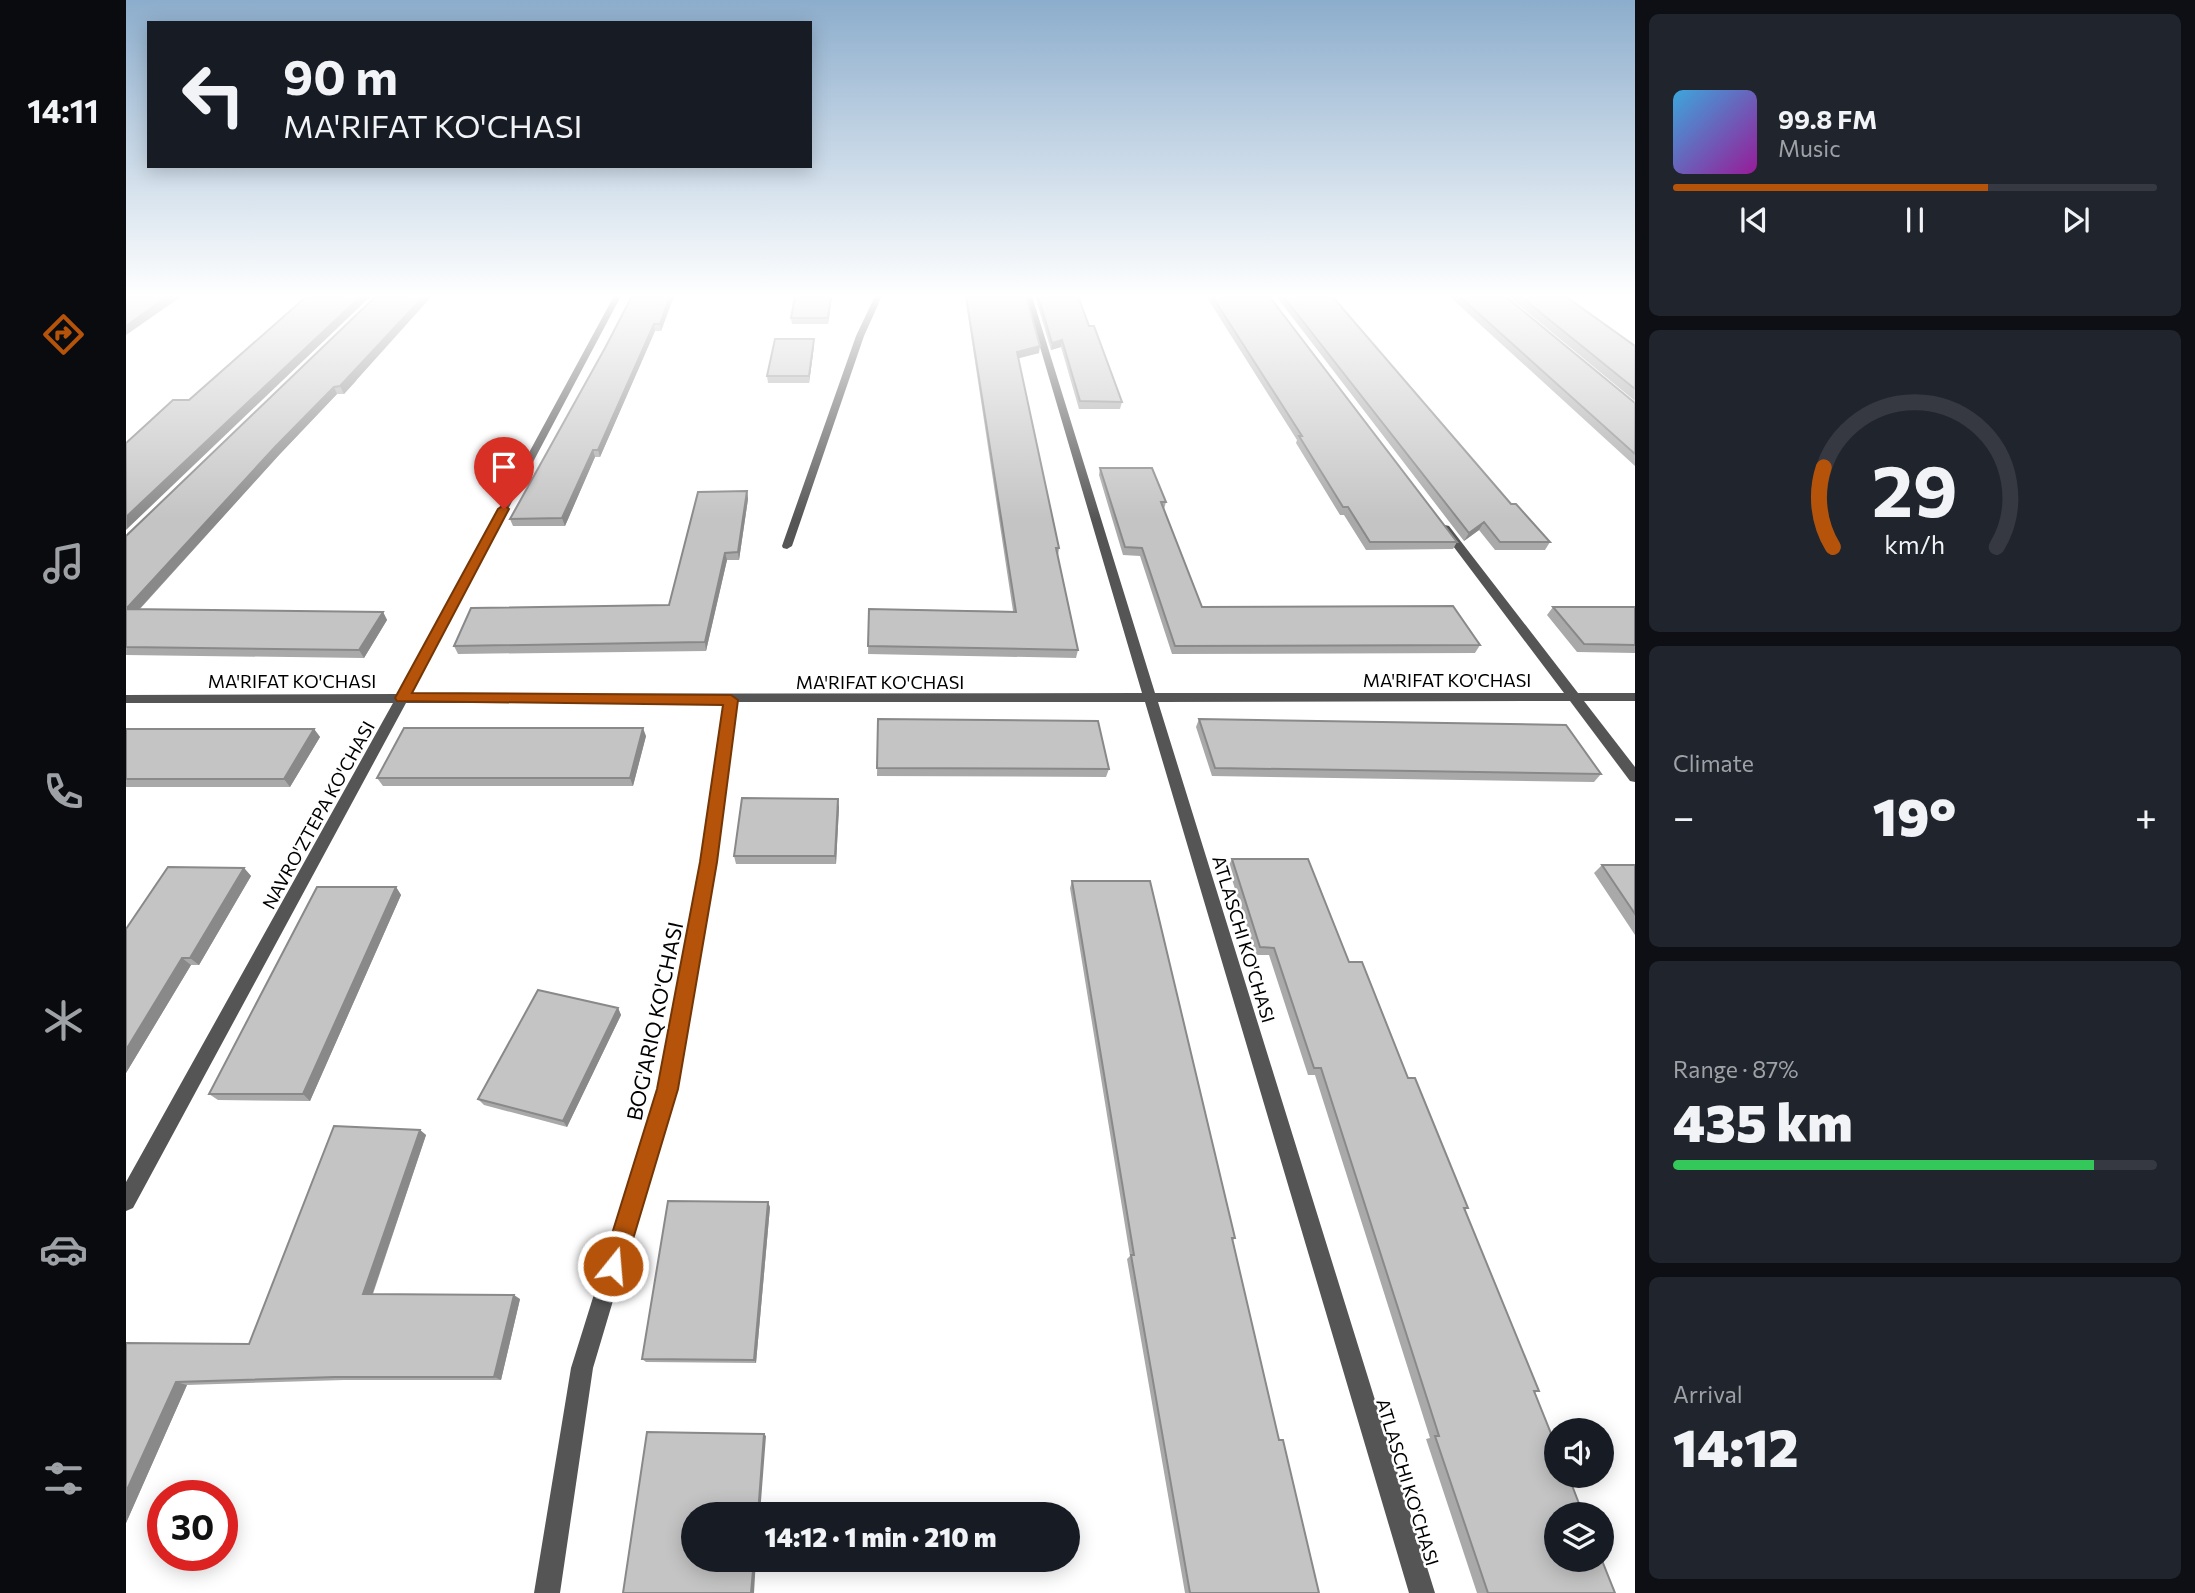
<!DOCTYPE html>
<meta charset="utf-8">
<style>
:root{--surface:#171b24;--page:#20242c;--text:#f1f3f6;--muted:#9ea1a6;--line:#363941;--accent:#b45309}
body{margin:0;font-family:Commissioner,sans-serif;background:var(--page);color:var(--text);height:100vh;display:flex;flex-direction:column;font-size:26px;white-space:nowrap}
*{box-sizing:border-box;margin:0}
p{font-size:23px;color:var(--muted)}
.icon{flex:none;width:38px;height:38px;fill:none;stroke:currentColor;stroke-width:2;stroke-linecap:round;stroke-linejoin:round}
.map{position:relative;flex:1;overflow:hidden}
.sheet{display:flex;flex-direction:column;gap:14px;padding:14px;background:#0d0f14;width:560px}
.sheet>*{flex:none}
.guide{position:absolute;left:21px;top:21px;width:665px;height:147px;border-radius:0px;box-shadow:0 4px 18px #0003;background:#171b24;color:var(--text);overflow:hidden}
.controls{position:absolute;left:1418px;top:1418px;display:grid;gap:14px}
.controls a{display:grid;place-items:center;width:70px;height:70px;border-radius:50%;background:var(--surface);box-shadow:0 4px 18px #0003;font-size:35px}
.speed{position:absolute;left:21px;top:1480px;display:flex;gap:14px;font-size:35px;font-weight:700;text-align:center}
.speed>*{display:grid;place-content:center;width:91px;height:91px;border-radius:50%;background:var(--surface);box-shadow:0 4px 18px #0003;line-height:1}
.speed .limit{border:10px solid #d22;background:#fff;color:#111}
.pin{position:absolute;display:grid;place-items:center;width:60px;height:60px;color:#fff;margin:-72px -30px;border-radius:50% 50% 50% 0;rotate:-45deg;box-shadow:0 0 7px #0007}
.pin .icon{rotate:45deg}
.me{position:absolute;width:77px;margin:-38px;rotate:17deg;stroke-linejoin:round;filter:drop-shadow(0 0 5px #0008)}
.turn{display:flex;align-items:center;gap:24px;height:147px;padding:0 21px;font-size:32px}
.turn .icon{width:91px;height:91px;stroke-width:2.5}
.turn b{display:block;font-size:49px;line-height:60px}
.big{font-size:52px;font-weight:800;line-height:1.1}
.sheet .card{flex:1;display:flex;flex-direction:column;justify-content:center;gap:10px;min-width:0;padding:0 24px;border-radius:10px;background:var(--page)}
.sheet .dial{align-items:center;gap:0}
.dial svg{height:182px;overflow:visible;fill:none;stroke:var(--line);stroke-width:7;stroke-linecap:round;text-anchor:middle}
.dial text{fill:var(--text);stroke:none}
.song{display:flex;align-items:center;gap:21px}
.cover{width:84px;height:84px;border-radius:10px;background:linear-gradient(135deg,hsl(200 70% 55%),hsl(300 70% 35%))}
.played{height:7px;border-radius:4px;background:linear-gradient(90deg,var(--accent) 65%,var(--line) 65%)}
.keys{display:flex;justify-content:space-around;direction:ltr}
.heat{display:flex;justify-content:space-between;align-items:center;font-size:38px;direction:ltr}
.charge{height:10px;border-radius:5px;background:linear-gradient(90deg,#34c759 87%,var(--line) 0)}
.trip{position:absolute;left:555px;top:1502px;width:399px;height:70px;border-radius:35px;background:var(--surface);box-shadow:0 4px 18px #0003;font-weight:800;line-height:70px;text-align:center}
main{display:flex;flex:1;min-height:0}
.tab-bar{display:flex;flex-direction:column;width:126px;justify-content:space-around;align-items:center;background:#090b0e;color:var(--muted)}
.tab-bar .icon{width:49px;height:49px}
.tab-bar .on{color:var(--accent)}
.tab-bar b{font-size:32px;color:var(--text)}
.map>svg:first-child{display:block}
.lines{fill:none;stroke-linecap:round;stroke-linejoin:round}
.street{fill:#555;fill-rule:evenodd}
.wall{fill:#a9a9a9}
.shaded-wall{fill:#898989}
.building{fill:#c4c4c4;stroke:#898989;stroke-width:2}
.route{fill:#b45309;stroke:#753606;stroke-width:2}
.labels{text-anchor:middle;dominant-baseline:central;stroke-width:5;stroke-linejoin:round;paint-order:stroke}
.street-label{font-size:18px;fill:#000;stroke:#fff}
.near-street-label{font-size:21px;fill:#000;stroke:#fff}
</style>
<main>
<nav class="tab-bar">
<b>14:11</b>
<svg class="icon on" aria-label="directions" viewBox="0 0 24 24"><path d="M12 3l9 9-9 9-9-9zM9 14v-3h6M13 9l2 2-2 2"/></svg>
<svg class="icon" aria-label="music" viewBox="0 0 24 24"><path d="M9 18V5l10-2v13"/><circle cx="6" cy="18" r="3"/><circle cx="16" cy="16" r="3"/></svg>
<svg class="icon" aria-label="phone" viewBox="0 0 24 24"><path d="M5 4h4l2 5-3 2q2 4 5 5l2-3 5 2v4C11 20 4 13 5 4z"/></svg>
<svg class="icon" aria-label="climate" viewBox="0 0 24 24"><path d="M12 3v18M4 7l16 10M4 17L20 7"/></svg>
<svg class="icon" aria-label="car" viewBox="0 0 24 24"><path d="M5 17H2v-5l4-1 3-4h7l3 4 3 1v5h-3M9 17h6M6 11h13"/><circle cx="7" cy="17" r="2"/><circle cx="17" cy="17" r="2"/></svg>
<svg class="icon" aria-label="filters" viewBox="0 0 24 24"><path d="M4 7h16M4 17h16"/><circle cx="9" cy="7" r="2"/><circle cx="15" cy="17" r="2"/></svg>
</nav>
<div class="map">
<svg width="1509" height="1593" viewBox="0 0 1509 1593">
<rect width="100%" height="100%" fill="#fff"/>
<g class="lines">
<path class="street" d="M 488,296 L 495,296 L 284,694 L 1016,693 L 899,296 L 906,296 L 1029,693 L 1438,693 L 1315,530 L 1314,528 L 1319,525 L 1323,526 L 1452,693 L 1509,693 L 1509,701 L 1458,701 L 1509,767 L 1509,782 L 1504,781 L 1444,701 L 1032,702 L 1309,1593 L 1283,1593 L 1019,702 L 611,702 L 589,862 L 550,1089 L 467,1368 L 434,1593 L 408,1593 L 445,1368 L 532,1089 L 575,862 L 598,703 L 280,703 L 7,1208 L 0,1211 L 0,1182 L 267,703 L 0,703 L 0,695 L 272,694 Z
M 749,296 L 756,296 L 738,336 L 666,546 L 661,549 L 657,548 L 656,546 L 730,336 Z"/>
</g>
<path class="wall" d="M 250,296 L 230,381 L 218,394 L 211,394 L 153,455 L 14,609 L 257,612 L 261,620 L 238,658 L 0,655 L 0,536 Z
M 506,296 L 548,296 L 535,331 L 529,331 L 474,457 L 469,457 L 439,526 L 387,526 L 384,519 L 479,348 Z
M 669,296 L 706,296 L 702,324 L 666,324 L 665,318 Z
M 839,296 L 900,296 L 913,353 L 892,358 L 933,548 L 932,556 L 952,650 L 950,658 L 742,654 L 743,609 L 887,611 Z
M 909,296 L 952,296 L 963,326 L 996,402 L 994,409 L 953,409 L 935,347 L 925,350 Z
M 1080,296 L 1143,296 L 1331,542 L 1327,549 L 1240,550 L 1218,515 L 1214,515 L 1170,443 L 1171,440 Z
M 1150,296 L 1206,296 L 1385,504 L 1424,542 L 1419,550 L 1369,550 L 1353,530 L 1338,541 Z
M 1323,296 L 1379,296 L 1509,403 L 1509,466 Z
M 1382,296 L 1439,296 L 1509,346 L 1509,401 Z
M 688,339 L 688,346 L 683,383 L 642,383 L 641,376 Z
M 974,468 L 1040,502 L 1038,509 L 1076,607 L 1354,645 L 1349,653 L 1046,654 L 1014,556 L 997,555 L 973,475 Z
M 621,491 L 622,499 L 613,560 L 601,560 L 580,651 L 332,654 L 328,646 L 543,605 Z
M 1427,607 L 1509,607 L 1509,653 L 1451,652 L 1421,615 Z
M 752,719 L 983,769 L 980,777 L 751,776 Z
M 1073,719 L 1475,774 L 1468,782 L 1086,776 L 1070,727 Z
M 0,729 L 188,729 L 194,737 L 164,787 L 0,787 Z
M 520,736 L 507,786 L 257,786 L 251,778 Z
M 713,807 L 710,864 L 610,864 L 608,856 Z
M 1106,859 L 1223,962 L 1282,1078 L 1342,1208 L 1339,1210 L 1413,1391 L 1408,1393 L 1489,1593 L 1351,1593 L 1300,1439 L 1304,1438 L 1189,1075 L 1182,1075 L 1143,955 L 1130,955 L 1102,867 Z
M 1476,865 L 1509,865 L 1509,935 L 1468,873 Z
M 118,868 L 125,876 L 73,965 L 65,965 L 0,1073 L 0,929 Z
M 946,881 L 1109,1238 L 1106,1241 L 1153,1440 L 1193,1593 L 1059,1593 L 1001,1259 L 1004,1256 L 944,888 Z
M 270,887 L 275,895 L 184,1101 L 92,1100 L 83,1094 Z
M 492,1008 L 495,1015 L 441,1127 L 358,1105 L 352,1099 Z
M 294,1130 L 300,1135 L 247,1294 L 394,1299 L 375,1380 L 218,1380 L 61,1385 L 0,1523 L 0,1343 L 123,1344 Z
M 644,1207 L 630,1363 L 520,1362 L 516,1359 Z"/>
<path class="shaded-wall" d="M 42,296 L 56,296 L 0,335 L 0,326 Z
M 235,296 L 245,296 L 0,530 L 0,517 Z
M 298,296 L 306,296 L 218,394 L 214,386 Z
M 544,296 L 548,296 L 535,331 L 534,324 Z
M 705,296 L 706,296 L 702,324 L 702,318 Z
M 528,324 L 529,331 L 474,457 L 472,450 Z
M 688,339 L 688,346 L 683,383 L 683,376 Z
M 936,340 L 935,347 L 925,350 L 926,343 Z
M 914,346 L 913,353 L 890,359 L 891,352 Z
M 208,387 L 211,394 L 153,455 L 6,617 L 0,609 L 149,447 Z
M 467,450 L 469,457 L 439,526 L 436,518 Z
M 621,491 L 622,499 L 613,560 L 612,552 Z
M 1358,522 L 1353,530 L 1338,541 L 1343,533 Z
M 599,553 L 601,560 L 580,651 L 579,642 Z
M 257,612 L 261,620 L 238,658 L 233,650 Z
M 517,728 L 520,736 L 507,786 L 504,778 Z
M 188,729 L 194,737 L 164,787 L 158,779 Z
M 712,799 L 713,807 L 710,864 L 709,856 Z
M 118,868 L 125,876 L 73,965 L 64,958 Z
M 270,887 L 275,895 L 184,1101 L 177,1094 Z
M 56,958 L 65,965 L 0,1073 L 0,1050 Z
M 492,1008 L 495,1015 L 441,1127 L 437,1121 Z
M 294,1130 L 300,1135 L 245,1298 L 237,1294 Z
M 642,1202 L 644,1207 L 630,1363 L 628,1360 Z
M 388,1295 L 394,1299 L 375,1380 L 368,1377 Z
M 50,1382 L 61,1385 L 0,1523 L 0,1492 Z
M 638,1434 L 640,1436 L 634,1514 L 632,1514 Z
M 628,1559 L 630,1559 L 628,1593 L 625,1593 Z"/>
<path class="building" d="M 0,296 L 42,296 L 0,326 Z
M 181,296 L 235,296 L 0,517 L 0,443 L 47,400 L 63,400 Z
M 250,296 L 298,296 L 214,386 L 208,387 L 149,447 L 0,609 L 257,612 L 233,650 L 0,647 L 0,536 Z
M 506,296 L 544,296 L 534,324 L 528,324 L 472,450 L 467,450 L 436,518 L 384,519 L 479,348 Z
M 669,296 L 705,296 L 702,318 L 665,318 Z
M 840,296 L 900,296 L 914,346 L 891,352 L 933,548 L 930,548 L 952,650 L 742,646 L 743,609 L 890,612 Z
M 912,296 L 952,296 L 963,326 L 968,326 L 996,402 L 954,401 L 936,340 L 926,343 Z
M 1086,296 L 1143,296 L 1331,542 L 1244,542 L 1222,507 L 1217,507 L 1173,436 L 1176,436 Z
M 1157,296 L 1206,296 L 1385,504 L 1390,504 L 1424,542 L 1374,542 L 1358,522 L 1343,533 Z
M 1333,296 L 1379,296 L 1509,403 L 1509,454 Z
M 1394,296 L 1439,296 L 1509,346 L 1509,389 Z
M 649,339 L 688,339 L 683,376 L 641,376 Z
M 974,468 L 1026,468 L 1040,502 L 1035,502 L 1076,607 L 1327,606 L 1354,645 L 1049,646 L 1016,548 L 999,547 Z
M 621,491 L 612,552 L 599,553 L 579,642 L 328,646 L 345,608 L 543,605 L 572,492 Z
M 1427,607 L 1509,607 L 1509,645 L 1458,644 Z
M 752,719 L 972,721 L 983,769 L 751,768 Z
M 1073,719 L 1440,725 L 1475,774 L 1089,768 Z
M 278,728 L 517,728 L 504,778 L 251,778 Z
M 0,729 L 188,729 L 158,779 L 0,779 Z
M 616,798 L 712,799 L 709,856 L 608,856 Z
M 1106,859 L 1182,859 L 1223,962 L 1236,962 L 1282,1078 L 1289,1078 L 1342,1208 L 1338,1208 L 1413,1391 L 1408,1391 L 1430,1446 L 1430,1475 L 1442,1475 L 1457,1514 L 1430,1514 L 1430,1559 L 1475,1559 L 1475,1558 L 1489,1593 L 1362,1593 L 1309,1436 L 1313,1436 L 1195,1068 L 1188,1068 L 1148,948 L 1134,947 Z
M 1476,865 L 1509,865 L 1509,914 Z
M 42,867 L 118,868 L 64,958 L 56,958 L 0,1050 L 0,929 Z
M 946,881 L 1024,881 L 1109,1238 L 1106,1238 L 1153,1440 L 1157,1440 L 1193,1593 L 1064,1593 L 1005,1255 L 1008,1255 Z
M 191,887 L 270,887 L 177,1094 L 83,1094 Z
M 412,990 L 492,1008 L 437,1121 L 352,1099 Z
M 208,1126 L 294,1130 L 237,1294 L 388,1295 L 368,1377 L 209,1377 L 50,1382 L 0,1492 L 0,1343 L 123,1344 Z
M 542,1201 L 642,1202 L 628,1360 L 516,1359 Z
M 521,1432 L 638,1434 L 632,1514 L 567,1514 L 567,1559 L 628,1559 L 625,1593 L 497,1593 Z"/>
<linearGradient id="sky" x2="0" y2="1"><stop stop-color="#8cadcc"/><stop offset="0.57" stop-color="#fff"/><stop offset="1" stop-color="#fff" stop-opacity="0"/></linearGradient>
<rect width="1509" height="519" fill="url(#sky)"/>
<path class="route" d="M 378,505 L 383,509 L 286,693 L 605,695 L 612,700 L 591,862 L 552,1089 L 499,1266 L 495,1275 L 487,1278 L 479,1275 L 476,1266 L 531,1089 L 574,862 L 597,705 L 271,701 L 269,698 L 372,509 Z"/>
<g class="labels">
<g class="street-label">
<text x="1321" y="680">MA'RIFAT KO'CHASI</text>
<text x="166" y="681">MA'RIFAT KO'CHASI</text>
<text x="754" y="682">MA'RIFAT KO'CHASI</text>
<text transform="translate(192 815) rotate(-61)">NAVRO'ZTEPA KO'CHASI</text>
<text transform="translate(1118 939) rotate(73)">ATLASCHI KO'CHASI</text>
<text transform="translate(1282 1482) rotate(73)">ATLASCHI KO'CHASI</text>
</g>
<g class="near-street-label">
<text transform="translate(528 1021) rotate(-78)">BOG'ARIQ KO'CHASI</text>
</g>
</g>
</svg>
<div class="controls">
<a><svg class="icon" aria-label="sound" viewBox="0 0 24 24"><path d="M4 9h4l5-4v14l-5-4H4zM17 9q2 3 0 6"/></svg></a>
<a><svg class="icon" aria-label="layers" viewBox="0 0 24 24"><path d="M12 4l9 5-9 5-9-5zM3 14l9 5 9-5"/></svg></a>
</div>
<div class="speed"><div class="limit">30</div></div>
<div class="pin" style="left:378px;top:509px;background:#d93025"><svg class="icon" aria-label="arrive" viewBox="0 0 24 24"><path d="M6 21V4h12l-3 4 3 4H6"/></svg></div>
<svg class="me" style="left:487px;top:1266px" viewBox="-20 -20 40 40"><circle r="17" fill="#b45309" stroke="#fff" stroke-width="3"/><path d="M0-11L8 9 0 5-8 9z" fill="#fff"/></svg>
<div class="trip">14:12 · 1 min · 210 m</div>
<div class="guide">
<div class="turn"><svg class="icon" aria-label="left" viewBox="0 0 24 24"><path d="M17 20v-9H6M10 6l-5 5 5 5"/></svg><div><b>90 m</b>MA'RIFAT KO'CHASI</div></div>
</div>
</div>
<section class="sheet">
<div class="card">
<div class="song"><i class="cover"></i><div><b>99.8 FM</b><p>Music</p></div></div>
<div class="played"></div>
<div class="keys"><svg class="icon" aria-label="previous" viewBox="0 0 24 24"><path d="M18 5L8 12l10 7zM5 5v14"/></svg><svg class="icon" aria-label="pause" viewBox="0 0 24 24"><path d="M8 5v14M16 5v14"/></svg><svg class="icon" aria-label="next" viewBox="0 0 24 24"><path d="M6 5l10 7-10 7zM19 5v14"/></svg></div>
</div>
<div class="card dial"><svg viewBox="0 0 100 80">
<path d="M14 69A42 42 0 1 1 86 69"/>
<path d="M14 69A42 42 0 0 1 10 34" stroke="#b45309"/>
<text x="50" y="56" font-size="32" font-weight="700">29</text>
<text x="50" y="72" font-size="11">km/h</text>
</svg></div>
<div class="card"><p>Climate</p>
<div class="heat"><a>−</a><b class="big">19°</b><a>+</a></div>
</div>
<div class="card"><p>Range · 87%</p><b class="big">435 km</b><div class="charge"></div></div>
<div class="card"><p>Arrival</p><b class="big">14:12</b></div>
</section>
</main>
